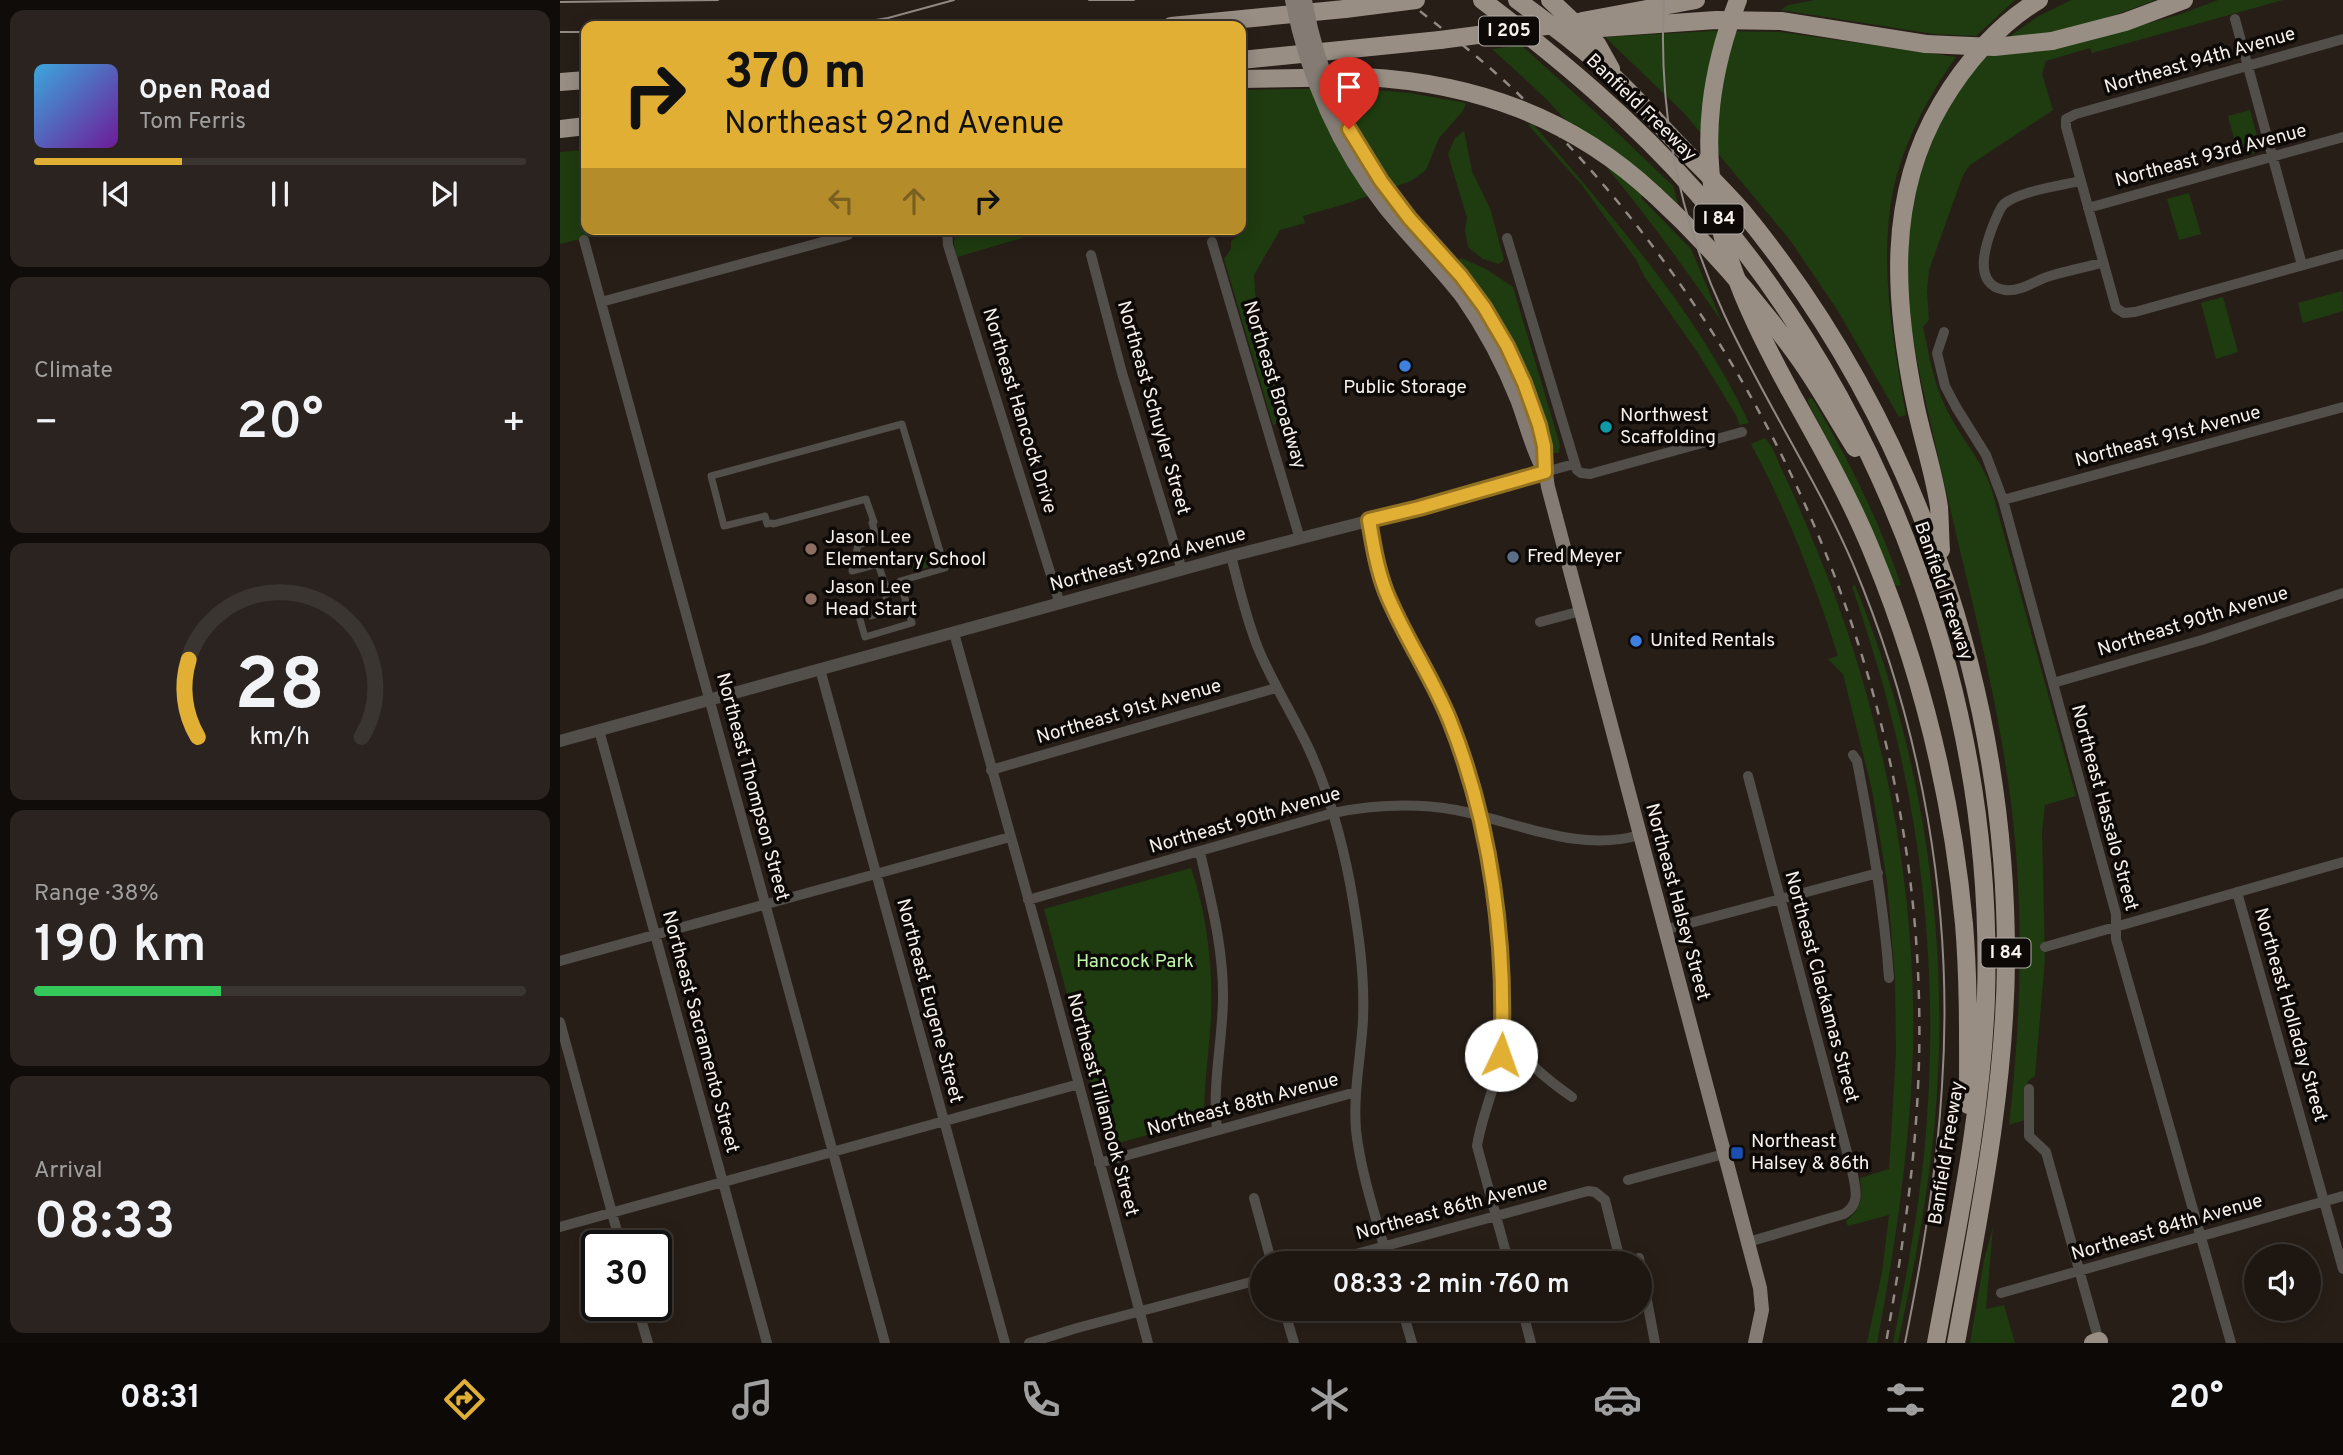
<!DOCTYPE html>
<meta charset="utf-8">
<style>
:root{--surface:#1d1611;--page:#2a231f;--text:#f1f3f6;--muted:#a09f9f;--line:#3b3531;--accent:#e1af34}
body{margin:0;font-family:Overpass,sans-serif;background:var(--page);color:var(--text);height:100vh;display:flex;flex-direction:column;font-size:26px;white-space:nowrap}
*{box-sizing:border-box;margin:0}
p{font-size:23px;color:var(--muted)}
.icon{flex:none;width:38px;height:38px;fill:none;stroke:currentColor;stroke-width:2;stroke-linecap:round;stroke-linejoin:round}
.map{position:relative;flex:1;overflow:hidden}
.sheet{display:flex;flex-direction:column;gap:10px;padding:10px;background:#100c09;width:560px}
.sheet>*{flex:none}
.hud{position:absolute;left:21px;top:21px;width:665px;height:214px;border-radius:14px;box-shadow:0 4px 18px #0003,0 0 0 2px var(--line);background:#e1af34;color:#111;overflow:hidden}
.buttons{position:absolute;left:1684px;top:1244px;display:grid;gap:14px}
.buttons a{display:grid;place-items:center;width:77px;height:77px;border-radius:50%;background:var(--surface);box-shadow:0 4px 18px #0003,0 0 0 2px var(--line);font-size:35px}
.speed{position:absolute;left:21px;top:1230px;display:flex;gap:14px;font-size:35px;font-weight:700;text-align:center}
.speed>*{display:grid;place-content:center;width:91px;height:91px;border-radius:50%;background:var(--surface);box-shadow:0 4px 18px #0003,0 0 0 2px var(--line);line-height:1}
.speed .limit{border:4px solid #111;border-radius:10px;background:#fff;color:#111}
.pin{position:absolute;display:grid;place-items:center;width:60px;height:60px;color:#fff;margin:-72px -30px;border-radius:50% 50% 50% 0;rotate:-45deg;box-shadow:0 0 7px #0007}
.pin .icon{rotate:45deg}
.me{position:absolute;width:77px;margin:-38px;rotate:3deg;stroke-linejoin:round;filter:drop-shadow(0 0 5px #0008)}
.turn{display:flex;align-items:center;gap:24px;height:147px;padding:0 28px;font-size:32px}
.turn .icon{width:91px;height:91px;stroke-width:2.5}
.turn b{display:block;font-size:49px;line-height:60px}
.lanes{display:flex;align-items:center;height:66px;padding:0 28px;background:#0003;justify-content:center;gap:35px;direction:ltr}
.lanes .off{opacity:.35}
.big{font-size:52px;font-weight:600;line-height:1.1}
.sheet .card{flex:1;display:flex;flex-direction:column;justify-content:center;gap:10px;min-width:0;padding:0 24px;border-radius:14px;background:var(--page)}
.sheet .dial{align-items:center;gap:0}
.dial svg{height:182px;overflow:visible;fill:none;stroke:var(--line);stroke-width:7;stroke-linecap:round;text-anchor:middle}
.dial text{fill:var(--text);stroke:none}
.song{display:flex;align-items:center;gap:21px}
.cover{width:84px;height:84px;border-radius:10px;background:linear-gradient(135deg,hsl(200 70% 55%),hsl(280 70% 35%))}
.played{height:7px;border-radius:4px;background:linear-gradient(90deg,var(--accent) 30%,var(--line) 30%)}
.keys{display:flex;justify-content:space-around;direction:ltr}
.heat{display:flex;justify-content:space-between;align-items:center;font-size:38px;direction:ltr}
.charge{height:10px;border-radius:5px;background:linear-gradient(90deg,#34c759 38%,var(--line) 0)}
.trip{position:absolute;left:690px;top:1251px;width:402px;height:70px;border-radius:35px;background:var(--surface);box-shadow:0 4px 18px #0003,0 0 0 2px var(--line);font-weight:600;line-height:70px;text-align:center}
.tabs{display:flex;height:112px;justify-content:space-around;align-items:center;background:#0c0907;color:var(--muted)}
.tabs .icon{width:49px;height:49px}
.tabs .active{color:var(--accent)}
.tabs b{font-size:32px;color:var(--text)}
main{display:flex;flex:1;min-height:0}
.map>svg:first-child{display:block}
.green{fill:#1e3c10}
.lines{fill:none;stroke-linecap:round;stroke-linejoin:round}
.pedestrian{stroke:#524e4a;stroke-width:7}
.minor{stroke:#524e4a;stroke-width:10}
.tertiary{stroke:#524e4a;stroke-width:12}
.primary{stroke:#847c74;stroke-width:14}
.motorway{stroke:#988e84;stroke-width:18}
.tram{stroke:#918983;stroke-width:2}
.rail{stroke:#918983;stroke-width:2.5;stroke-dasharray:9 9;stroke-linecap:butt}
.primary-bridge{stroke:#847c74;stroke-width:14}
.motorway-bridge{stroke:#988e84;stroke-width:18}
.route-casing{stroke:#927222;stroke-width:18}
.route{stroke:#e1af34;stroke-width:12}
.shop-dot{fill:#3f7fe0;stroke:#0d0906;stroke-width:2.5}
.culture-dot{fill:#0f9aa8;stroke:#0d0906;stroke-width:2.5}
.education-dot{fill:#8d6e63;stroke:#0d0906;stroke-width:2.5}
.service-dot{fill:#5c6f8a;stroke:#0d0906;stroke-width:2.5}
.transit-dot{fill:#1a4fb4;stroke:#0d0906;stroke-width:2.5}
.labels{text-anchor:middle;dominant-baseline:central;stroke-width:7;stroke-linejoin:round;paint-order:stroke}
.shield{fill:#0d0906;stroke:#b1aba7;stroke-width:2}
.shield-label{font-size:18px;font-weight:bold;fill:#f7f1ec}
.street-label{font-size:19px;fill:#f7f1ec;stroke:#0d0906}
.poi-label{font-size:19px;fill:#f7f1ec;stroke:#0d0906;text-anchor:start}
.park-label{font-size:19px;fill:#bef7a6;stroke:#0d0906}
</style>
<main>
<section class="sheet">
<div class="card">
<div class="song"><i class="cover"></i><div><b>Open Road</b><p>Tom Ferris</p></div></div>
<div class="played"></div>
<div class="keys"><svg class="icon" aria-label="previous" viewBox="0 0 24 24"><path d="M18 5L8 12l10 7zM5 5v14"/></svg><svg class="icon" aria-label="pause" viewBox="0 0 24 24"><path d="M8 5v14M16 5v14"/></svg><svg class="icon" aria-label="next" viewBox="0 0 24 24"><path d="M6 5l10 7-10 7zM19 5v14"/></svg></div>
</div>
<div class="card"><p>Climate</p>
<div class="heat"><a>−</a><b class="big">20°</b><a>+</a></div>
</div>
<div class="card dial"><svg viewBox="0 0 100 80">
<path d="M14 69A42 42 0 1 1 86 69"/>
<path d="M14 69A42 42 0 0 1 10 35" stroke="#e1af34"/>
<text x="50" y="56" font-size="32" font-weight="700">28</text>
<text x="50" y="72" font-size="11">km/h</text>
</svg></div>
<div class="card"><p>Range · 38%</p><b class="big">190 km</b><div class="charge"></div></div>
<div class="card"><p>Arrival</p><b class="big">08:33</b></div>
</section>
<div class="map">
<svg width="1783" height="1343" viewBox="0 0 1783 1343">
<rect width="100%" height="100%" fill="#271e17"/>
<path class="green" d="M 1255,0 L 1455,0 L 1416,36 L 1374,34 L 1221,10 L 1228,5 Z
M 1511,0 L 1596,0 C 1549,17 1500,37 1449,37 L 1477,17 Z
M 1658,0 L 1723,0 L 1532,53 L 1530,48 L 1486,61 L 1482,74 L 1493,110 L 1410,165 L 1403,175 L 1369,270 L 1367,292 L 1369,320 L 1363,327 C 1369,353 1373,382 1385,406 C 1398,435 1420,457 1431,487 L 1516,796 L 1485,805 L 1482,832 L 1485,959 L 1475,1076 L 1468,1081 L 1465,1120 L 1449,1125 C 1463,1003 1465,882 1445,761 C 1428,655 1399,552 1376,447 C 1358,368 1339,294 1349,213 C 1351,202 1355,191 1358,181 C 1371,131 1395,95 1424,54 L 1480,50 L 1516,44 L 1621,14 Z
M 1152,31 L 1221,32 L 1396,57 C 1366,99 1339,151 1331,202 C 1320,273 1334,345 1346,415 L 1339,417 L 1278,311 L 1230,240 L 1124,113 L 1045,37 Z
M 961,45 L 1044,120 L 1113,186 L 1119,207 L 1094,183 L 1081,198 L 1131,249 L 1162,322 C 1109,245 1052,168 987,100 C 969,82 950,66 932,49 Z
M 792,88 L 850,93 L 906,103 L 903,111 L 879,138 L 866,170 L 851,181 L 785,204 L 743,216 L 745,223 L 720,230 L 694,275 L 697,321 L 724,415 L 721,422 L 713,425 L 664,259 L 671,249 L 671,241 L 678,236 L 676,229 L 681,229 L 681,90 Z
M 1690,110 L 1701,151 L 1679,157 L 1668,116 Z
M 970,124 L 974,125 C 1053,218 1137,311 1189,423 L 1179,425 L 1177,417 L 1138,353 L 1084,276 L 1077,261 L 1021,184 L 968,125 Z
M 904,131 L 912,171 L 931,211 L 944,260 L 939,264 L 923,259 L 908,247 L 905,230 L 907,218 L 888,154 L 895,138 Z
M 26,150 L 26,229 L 63,229 L 0,244 L 0,152 Z
M 1629,193 L 1641,234 L 1619,240 L 1607,199 Z
M 401,229 L 493,229 L 397,257 C 393,244 392,239 401,229 Z
M 901,258 L 926,269 L 953,287 L 1000,445 L 999,453 L 992,453 L 896,263 Z
M 1782,291 L 1783,311 L 1743,323 L 1738,303 Z
M 1663,297 L 1678,352 L 1656,359 L 1641,303 Z
M 1252,398 C 1288,458 1318,518 1341,585 L 1338,586 L 1335,585 L 1312,530 L 1248,402 L 1248,399 Z
M 1205,438 C 1212,445 1216,456 1220,466 C 1234,494 1246,524 1258,553 C 1324,712 1361,903 1352,1075 C 1347,1166 1334,1254 1317,1343 L 1307,1343 L 1322,1272 L 1329,1215 L 1288,1226 L 1286,1221 C 1302,1208 1303,1197 1300,1178 L 1329,1169 L 1336,1053 L 1335,979 L 1327,881 L 1312,790 L 1283,674 L 1268,659 L 1278,656 C 1255,583 1227,511 1191,444 Z
M 363,552 L 370,555 L 375,554 L 378,565 L 353,571 L 349,556 Z
M 1295,585 C 1358,739 1386,909 1378,1075 C 1374,1165 1357,1255 1338,1343 L 1333,1343 C 1348,1268 1362,1194 1367,1118 C 1377,982 1364,840 1329,708 C 1319,667 1305,626 1292,586 Z
M 631,868 C 647,914 653,967 651,1017 C 649,1051 644,1084 644,1119 L 548,1146 L 484,909 Z
M 1433,1227 L 1426,1309 L 1444,1305 L 1455,1343 L 1410,1343 L 1424,1260 Z"/>
<g class="lines">
<path class="pedestrian" d="M 342,424 L 385,568 L 340,581 L 352,623 L 305,637 L 299,616 L 311,613 L 311,616 L 329,611 L 324,587 L 326,587 L 318,564 L 292,571 L 298,545 L 317,539 L 312,523 L 314,522 L 306,499 L 213,524 L 212,523 L 207,524 L 205,516 L 164,526 L 151,476 Z"/>
<path class="minor" d="M 1675,19 L 1742,265
M 1783,39 L 1516,114 L 1506,119 L 1506,127 L 1556,308 L 1564,313 L 1575,312 L 1783,254
M 1520,181 C 1499,186 1460,191 1444,204 C 1439,209 1437,217 1434,223 C 1426,243 1411,285 1445,290 C 1461,292 1476,280 1490,276 C 1507,271 1525,267 1542,263
M 1528,208 L 1783,137
M 387,229 L 388,245 L 500,604
M 947,238 L 1017,470 L 1021,473 L 1030,474 L 1182,432
M 24,240 L 325,1343
M 652,242 L 740,539
M 531,255 L 562,373 L 622,570
M 41,302 L 288,235
M 1384,332 L 1377,353 L 1385,386 L 1396,407 L 1426,455 L 1443,500 L 1556,914 L 1556,939 L 1671,1343
M 985,472 L 1014,464
M 1443,500 L 1783,407
M 809,520 C 814,550 820,579 832,607 C 850,646 873,681 889,720 C 925,808 953,959 941,1053 C 937,1084 922,1114 917,1146 L 949,1264
M 671,556 C 679,587 686,618 698,648 C 712,682 732,713 748,747 C 768,790 781,836 790,883 C 798,928 805,974 803,1020 C 801,1056 793,1093 796,1130 C 801,1175 817,1220 829,1264
M 980,622 L 1021,611
M 394,633 L 491,980 L 588,1343
M 260,669 L 445,1343
M 1493,683 L 1642,640 L 1783,593
M 39,730 L 207,1343
M 1293,755 L 1297,761 C 1311,834 1324,905 1329,978
M 431,770 L 716,688
M 640,852 C 651,901 664,950 663,1001 C 662,1044 652,1087 657,1130
M 1677,892 L 1783,1269
M 468,900 L 773,813 C 813,805 856,803 896,810 C 957,822 1017,853 1080,835
M 1104,930 L 1318,873
M 1485,947 L 1783,862
M 0,961 L 450,837
M 0,1022 L 61,1246
M 943,1029 C 962,1058 983,1077 1012,1097
M 1469,1089 L 1469,1136 L 1486,1152 L 1539,1341
M 539,1163 L 796,1092
M 1068,1180 L 1164,1154
M 694,1198 L 712,1264
M 0,1227 L 519,1084
M 1188,1242 L 1284,1214 C 1300,1204 1296,1191 1293,1175 L 1188,776
M 1079,1258 L 1095,1343
M 759,1264 L 1028,1191 L 1035,1192 L 1045,1200 L 1061,1264
M 1441,1293 L 1783,1196
M 77,1306 L 88,1343
M 724,1309 L 734,1343
M 842,1309 L 852,1343
M 962,1309 L 971,1343
M 469,1343 L 517,1328 L 702,1279"/>
<path class="tertiary" d="M 0,741 L 671,556 L 859,508 L 985,472"/>
<path class="primary" d="M 912,291 C 943,336 974,389 984,444 C 986,458 985,472 988,487 L 1200,1288 L 1202,1310 L 1195,1343
M 902,297 C 925,330 943,364 958,402 C 966,424 971,446 982,467"/>
<path class="motorway" d="M 922,0 C 999,58 1073,120 1137,193 C 1328,412 1435,706 1426,997 C 1422,1114 1397,1228 1376,1343
M 957,0 C 991,25 1027,51 1057,80 C 1079,101 1099,124 1120,146 C 1141,168 1163,189 1183,212 C 1355,422 1447,690 1446,961 C 1445,1090 1419,1216 1396,1343
M 990,0 L 1037,44 L 1051,69
M 1022,21 L 1136,0
M 1017,22 L 1041,28 L 1156,20 L 1221,21 L 1366,44
M 611,26 L 785,9
M 1492,41 L 1565,22 L 1624,0
M 681,60 L 880,40
M 681,79 L 804,77
M 0,82 L 26,80
M 0,129 L 26,126
M 1095,195 C 1148,244 1196,299 1238,357 C 1259,386 1276,418 1295,448
M 1229,389 C 1259,443 1290,497 1313,554 C 1362,673 1392,797 1404,924 C 1409,984 1408,1045 1408,1105
M 1381,550 C 1380,536 1380,521 1379,507 C 1374,472 1362,438 1355,403 C 1334,301 1326,197 1381,104 C 1405,63 1439,24 1479,0
M 1533,1343 L 1539,1341"/>
<path class="tram" d="M 529,0 L 574,0
M 1104,0 C 1098,109 1118,215 1164,314 C 1203,399 1256,478 1293,564 C 1362,727 1394,908 1382,1086 C 1377,1172 1362,1258 1345,1343
M 0,2 L 158,0
M 280,26 L 328,18 L 394,0
M 0,32 L 26,32"/>
<path class="rail" d="M 846,0 C 881,28 918,56 951,87 C 1219,342 1376,716 1358,1088 C 1354,1174 1341,1258 1326,1343"/>
<path class="primary-bridge" d="M 732,0 C 747,76 777,147 825,208 C 850,239 878,266 902,297
M 745,0 C 758,73 788,142 835,200 C 860,231 888,259 912,291"/>
<path class="motorway-bridge" d="M 1178,0 C 1120,150 1156,255 1229,389
M 785,9 L 856,0
M 880,40 L 1017,22
M 1366,44 L 1434,47 L 1492,41
M 804,77 C 916,83 1013,118 1095,195"/>
</g>
<g class="lines">
<g class="route-casing">
<path id="route" d="M 789,129 L 821,181 L 849,218 L 901,276 L 924,307 L 947,346 L 964,383 L 979,425 L 984,446 L 985,472 L 859,508 L 809,520 C 813,544 817,569 826,592 C 844,637 872,676 890,721 C 931,824 947,945 941,1055"/>
</g>
<use href="#route" class="route"/>
</g>
<g class="shop-dot">
<circle cx="845" cy="366" r="7"/>
<circle cx="1076" cy="641" r="7"/>
</g>
<circle class="culture-dot" cx="1046" cy="427" r="7"/>
<g class="education-dot">
<circle cx="251" cy="549" r="7"/>
<circle cx="251" cy="599" r="7"/>
</g>
<circle class="service-dot" cx="953" cy="557" r="7"/>
<rect class="transit-dot" x="1170" y="1146" width="14" height="14" rx="3.5"/>
<g class="labels">
<g class="shield">
<rect x="919" y="16.5" width="60" height="29" rx="5"/>
<rect x="1134.5" y="204.5" width="49" height="29" rx="5"/>
<rect x="1421.5" y="938.5" width="49" height="29" rx="5"/>
</g>
<g class="shield-label">
<text x="949" y="31">I 205</text>
<text x="1159" y="219">I 84</text>
<text x="1446" y="953">I 84</text>
</g>
<g class="street-label">
<text transform="translate(1640 61) rotate(-16)">Northeast 94th Avenue</text>
<text transform="translate(1081 108) rotate(44)">Banfield Freeway</text>
<text transform="translate(1651 156) rotate(-15)">Northeast 93rd Avenue</text>
<text transform="translate(714 385) rotate(73)">Northeast Broadway</text>
<text transform="translate(593 408) rotate(74)">Northeast Schuyler Street</text>
<text transform="translate(459 411) rotate(73)">Northeast Hancock Drive</text>
<text transform="translate(1608 437) rotate(-15)">Northeast 91st Avenue</text>
<text transform="translate(588 560) rotate(-15)">Northeast 92nd Avenue</text>
<text transform="translate(1383 591) rotate(71)">Banfield Freeway</text>
<text transform="translate(1633 622) rotate(-17)">Northeast 90th Avenue</text>
<text transform="translate(569 712) rotate(-16)">Northeast 91st Avenue</text>
<text transform="translate(192 787) rotate(75)">Northeast Thompson Street</text>
<text transform="translate(1544 808) rotate(75)">Northeast Hassalo Street</text>
<text transform="translate(685 821) rotate(-16)">Northeast 90th Avenue</text>
<text transform="translate(1117 902) rotate(75)">Northeast Halsey Street</text>
<text transform="translate(1261 987) rotate(75)">Northeast Clackamas Street</text>
<text transform="translate(369 1001) rotate(75)">Northeast Eugene Street</text>
<text transform="translate(1730 1015) rotate(74)">Northeast Holladay Street</text>
<text transform="translate(140 1032) rotate(75)">Northeast Sacramento Street</text>
<text transform="translate(542 1105) rotate(75)">Northeast Tillamook Street</text>
<text transform="translate(683 1105) rotate(-15)">Northeast 88th Avenue</text>
<text transform="translate(1387 1153) rotate(-81)">Banfield Freeway</text>
<text transform="translate(892 1209) rotate(-15)">Northeast 86th Avenue</text>
<text transform="translate(1607 1228) rotate(-16)">Northeast 84th Avenue</text>
</g>
<g class="poi-label">
<text x="845" y="388" text-anchor="middle">Public Storage</text>
<text x="1060" y="416">Northwest<tspan x="1060" dy="22">Scaffolding</tspan></text>
<text x="265" y="538">Jason Lee<tspan x="265" dy="22">Elementary School</tspan></text>
<text x="967" y="557">Fred Meyer</text>
<text x="265" y="588">Jason Lee<tspan x="265" dy="22">Head Start</tspan></text>
<text x="1090" y="641">United Rentals</text>
<text x="1191" y="1142">Northeast<tspan x="1191" dy="22">Halsey &amp; 86th</tspan></text>
</g>
<g class="park-label">
<text x="575" y="962">Hancock Park</text>
</g>
</g>
</svg>
<div class="buttons">
<a><svg class="icon" aria-label="sound" viewBox="0 0 24 24"><path d="M4 9h4l5-4v14l-5-4H4zM17 9q2 3 0 6"/></svg></a>
</div>
<div class="speed"><div class="limit">30</div></div>
<div class="pin" style="left:789px;top:129px;background:#d93025"><svg class="icon" aria-label="arrive" viewBox="0 0 24 24"><path d="M6 21V4h12l-3 4 3 4H6"/></svg></div>
<svg class="me" style="left:941px;top:1055px" viewBox="-20 -20 40 40"><circle r="19" fill="#fff"/><path d="M0-13L10 11 0 6-10 11z" fill="#e1af34"/></svg>
<div class="trip">08:33 · 2 min · 760 m</div>
<div class="hud">
<div class="turn"><svg class="icon" aria-label="right" viewBox="0 0 24 24"><path d="M7 20v-9h11M14 6l5 5-5 5"/></svg><div><b>370 m</b>Northeast 92nd Avenue</div></div>
<div class="lanes"><svg class="icon off" aria-label="left" viewBox="0 0 24 24"><path d="M17 20v-9H6M10 6l-5 5 5 5"/></svg><svg class="icon off" aria-label="ahead" viewBox="0 0 24 24"><path d="M12 20V5M6 11l6-6 6 6"/></svg><svg class="icon" aria-label="right" viewBox="0 0 24 24"><path d="M7 20v-9h11M14 6l5 5-5 5"/></svg></div>
</div>
</div>
</main>
<nav class="tabs">
<b>08:31</b>
<svg class="icon active" aria-label="directions" viewBox="0 0 24 24"><path d="M12 3l9 9-9 9-9-9zM9 14v-3h6M13 9l2 2-2 2"/></svg>
<svg class="icon" aria-label="music" viewBox="0 0 24 24"><path d="M9 18V5l10-2v13"/><circle cx="6" cy="18" r="3"/><circle cx="16" cy="16" r="3"/></svg>
<svg class="icon" aria-label="phone" viewBox="0 0 24 24"><path d="M5 4h4l2 5-3 2q2 4 5 5l2-3 5 2v4C11 20 4 13 5 4z"/></svg>
<svg class="icon" aria-label="climate" viewBox="0 0 24 24"><path d="M12 3v18M4 7l16 10M4 17L20 7"/></svg>
<svg class="icon" aria-label="car" viewBox="0 0 24 24"><path d="M5 17H2v-5l4-1 3-4h7l3 4 3 1v5h-3M9 17h6M6 11h13"/><circle cx="7" cy="17" r="2"/><circle cx="17" cy="17" r="2"/></svg>
<svg class="icon" aria-label="filters" viewBox="0 0 24 24"><path d="M4 7h16M4 17h16"/><circle cx="9" cy="7" r="2"/><circle cx="15" cy="17" r="2"/></svg>
<b>20°</b>
</nav>
